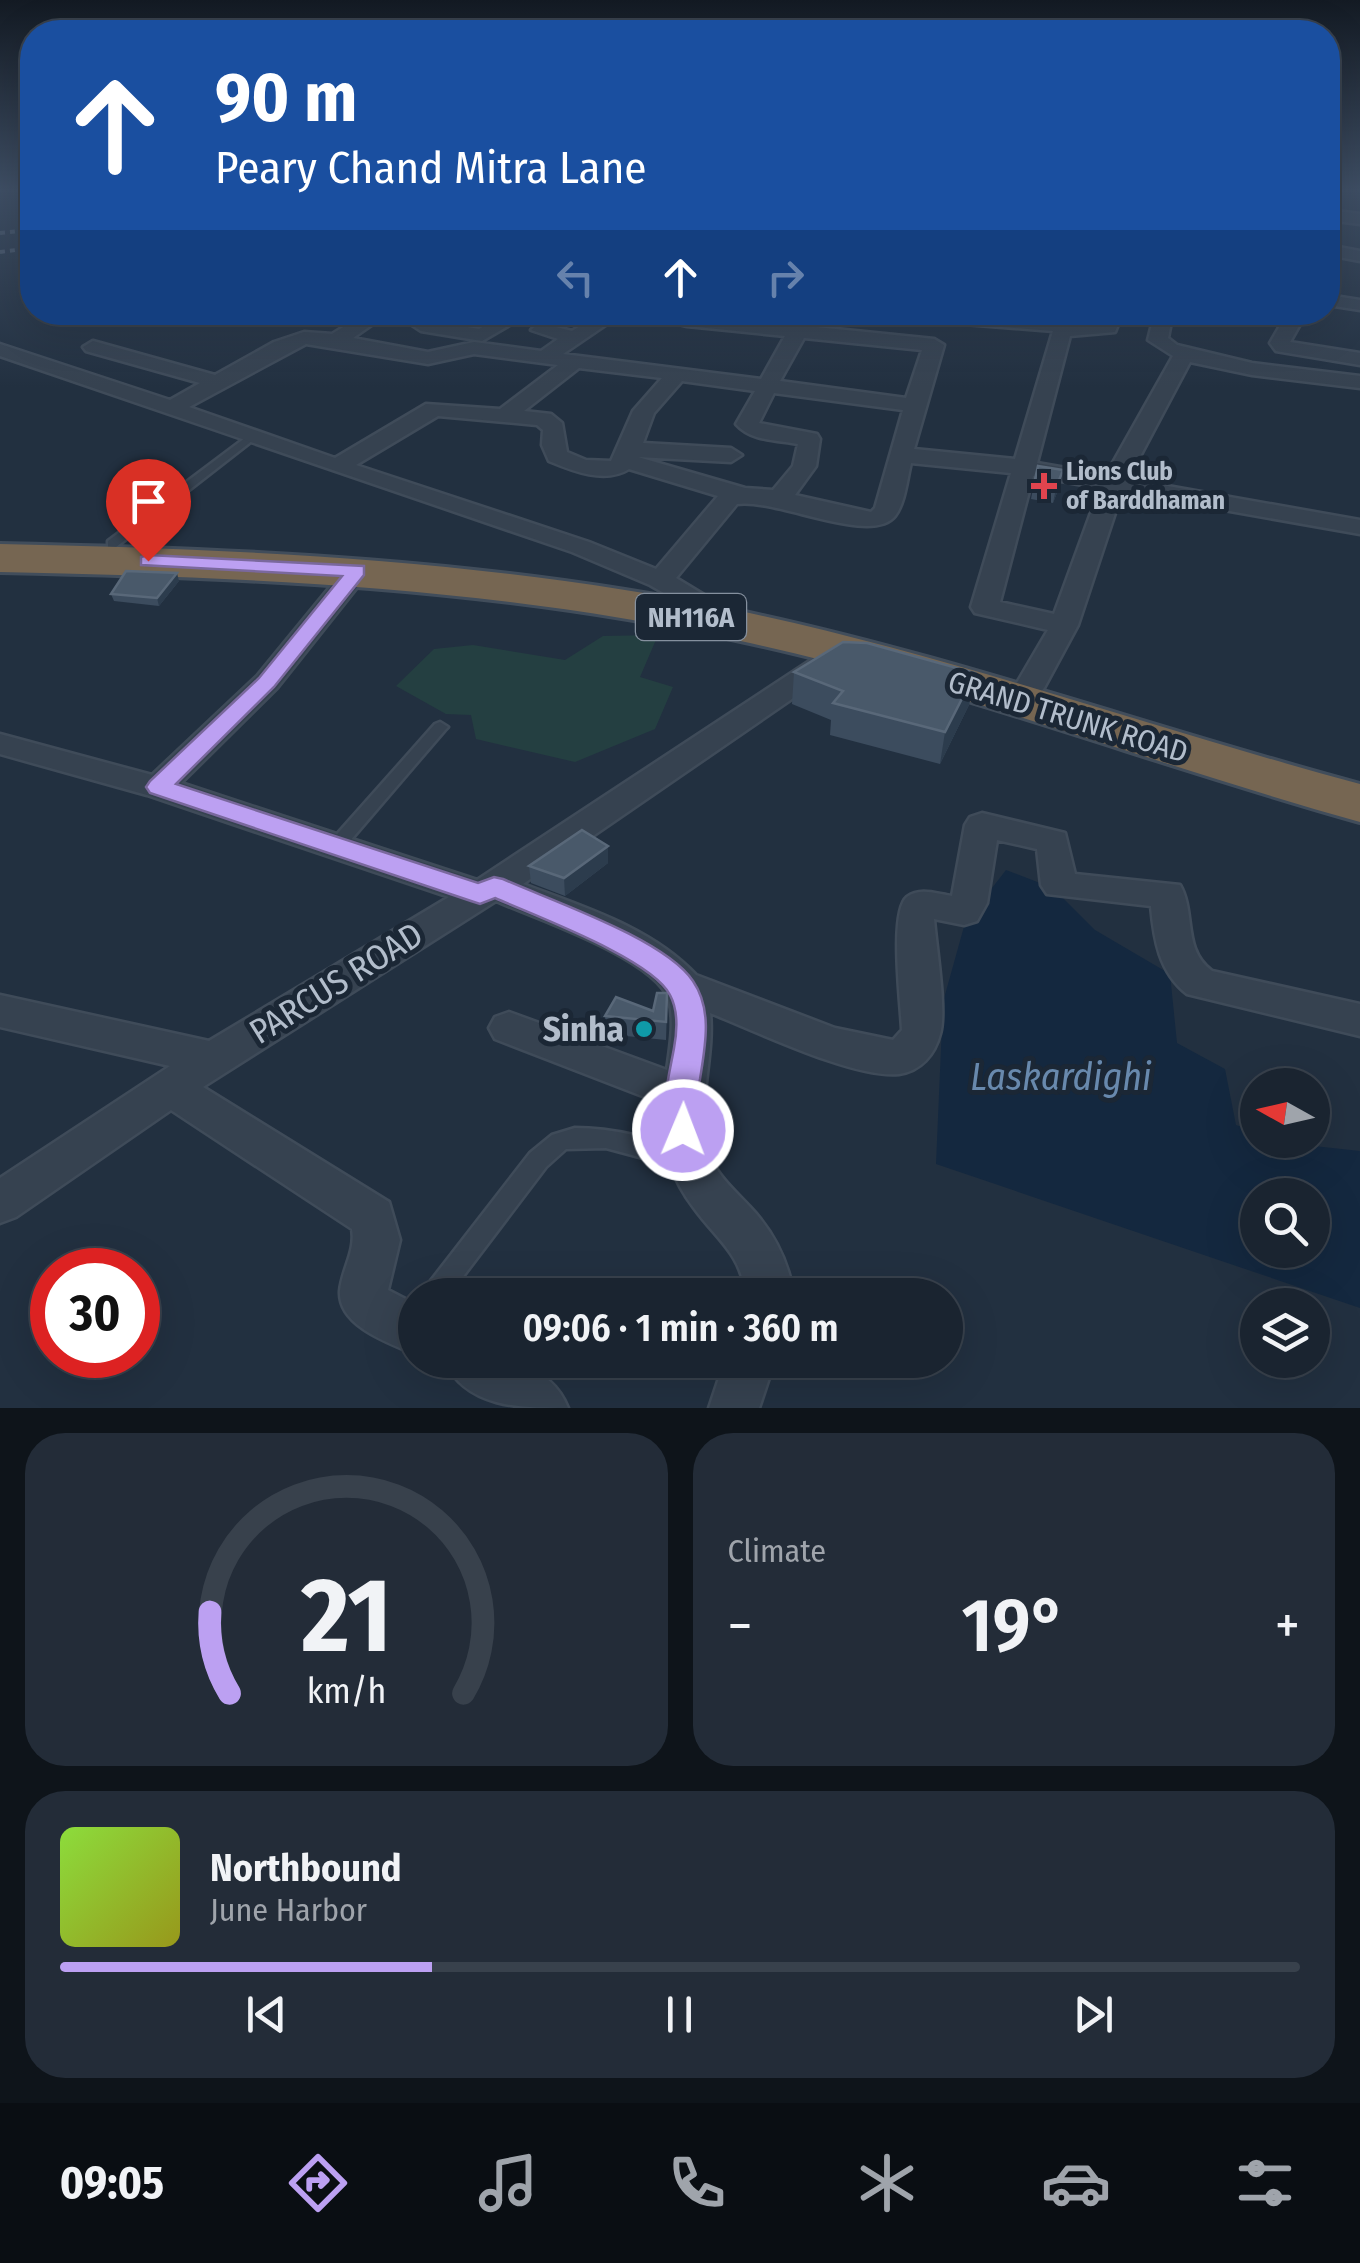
<!DOCTYPE html>
<meta charset="utf-8">
<style>
:root{--surface:#1a2430;--page:#232c38;--text:#f1f3f6;--muted:#9fa4ab;--line:#38414c;--accent:#bca0f2}
body{margin:0;font-family:"Fira Sans Condensed",sans-serif;background:var(--page);color:var(--text);height:100vh;display:flex;flex-direction:column;font-size:38px;white-space:nowrap}
*{box-sizing:border-box;margin:0}
p{font-size:32px;color:var(--muted)}
.icon{flex:none;width:55px;height:55px;fill:none;stroke:currentColor;stroke-width:2;stroke-linecap:round;stroke-linejoin:round}
.map{position:relative;height:1408px;overflow:hidden}
.drawer{display:flex;flex-direction:column;gap:25px;padding:25px;background:#0e141a;flex:1}
.drawer>*{flex:none}
.hud{position:absolute;left:20px;top:20px;width:1320px;height:305px;border-radius:40px;box-shadow:0 10px 40px #0002,0 0 0 2px var(--line);background:#1a4fa0;color:#fff;overflow:hidden}
.needle{width:65px;rotate:278deg}
.tools{position:absolute;left:1240px;top:1068px;display:grid;gap:20px}
.tools a{display:grid;place-items:center;width:90px;height:90px;border-radius:50%;background:var(--surface);box-shadow:0 10px 40px #0002,0 0 0 2px var(--line);font-size:50px}
.speed{position:absolute;left:30px;top:1248px;display:flex;gap:20px;font-size:50px;font-weight:700;text-align:center}
.speed>*{display:grid;place-content:center;width:130px;height:130px;border-radius:50%;background:var(--surface);box-shadow:0 10px 40px #0002,0 0 0 2px var(--line);line-height:1}
.speed .limit{border:15px solid #d22;background:#fff;color:#111}
.pin{position:absolute;display:grid;place-items:center;width:85px;height:85px;color:#fff;margin:-102px -42px;border-radius:50% 50% 50% 0;rotate:-45deg;box-shadow:0 0 10px #0007}
.pin .icon{rotate:45deg}
.me{position:absolute;width:110px;margin:-55px;rotate:1deg;stroke-linejoin:round;filter:drop-shadow(0 0 8px #0008)}
.turn{display:flex;align-items:center;gap:35px;height:210px;padding:0 30px;font-size:45px}
.turn .icon{width:130px;height:130px;stroke-width:2.5}
.turn b{display:block;font-size:70px;line-height:85px}
.lanes{display:flex;align-items:center;height:95px;padding:0 30px;background:#0003;justify-content:center;gap:50px;direction:ltr}
.lanes .off{opacity:.35}
.big{font-size:75px;font-weight:600;line-height:1.1}
.drawer .widget{flex:1;display:flex;flex-direction:column;justify-content:center;gap:15px;min-width:0;padding:0 35px;border-radius:40px;background:var(--page)}
.drawer .dial{align-items:center;gap:0}
.dial svg{height:260px;overflow:visible;fill:none;stroke:var(--line);stroke-width:7;stroke-linecap:round;text-anchor:middle}
.dial text{fill:var(--text);stroke:none}
.song{display:flex;align-items:center;gap:30px}
.cover{width:120px;height:120px;border-radius:15px;background:linear-gradient(135deg,hsl(90 70% 55%),hsl(60 70% 35%))}
.played{height:10px;border-radius:5px;background:linear-gradient(90deg,var(--accent) 30%,var(--line) 30%)}
.keys{display:flex;justify-content:space-around;direction:ltr}
.heat{display:flex;justify-content:space-between;align-items:center;font-size:55px;direction:ltr}
.drawer .tiles{flex:1;display:grid;gap:25px;grid-template-columns:1fr 1fr}
.widget:last-child{grid-column:span 2}
.trip{position:absolute;left:398px;top:1278px;width:565px;height:100px;border-radius:50px;background:var(--surface);box-shadow:0 10px 40px #0002,0 0 0 2px var(--line);font-weight:600;line-height:100px;text-align:center}
.dock{display:flex;height:160px;justify-content:space-around;align-items:center;background:#0a0e13;color:var(--muted)}
.dock .icon{width:70px;height:70px}
.dock .selected{color:var(--accent)}
.dock b{font-size:45px;color:var(--text)}
.map>svg:first-child{display:block}
.green{fill:#243f41}
.water{fill:#14283f;fill-rule:evenodd}
.lines{fill:none;stroke-linecap:round;stroke-linejoin:round}
.lane-casing{stroke:#3f4b59;stroke-width:5}
.street-casing{stroke:#3f4b59;stroke-width:5}
.highway-casing{stroke:#414d5b;stroke-width:6}
.lane{fill:#364250;fill-rule:evenodd}
.street{fill:#364250;fill-rule:evenodd}
.highway{fill:#766652;fill-rule:evenodd}
.rail{stroke:#586677;stroke-width:4;stroke-dasharray:5 5;stroke-linecap:butt}
.wall{fill:#3c4c5e}
.shaded-wall{fill:#2c3c4d}
.building{fill:#49596a;stroke:#596879;stroke-width:2.5}
.route{fill:#bca0f2;stroke:#7a689d;stroke-width:2.5}
.health-dot{fill:#e0444e;stroke:#1b2735;stroke-width:4}
.culture-dot{fill:#0f9aa8;stroke:#1b2735;stroke-width:4}
.labels{text-anchor:middle;dominant-baseline:central;stroke-width:10;stroke-linejoin:round;paint-order:stroke}
.far-poi-label{font-size:25px;font-weight:bold;fill:#b2bdcb;stroke:#1b2735;text-anchor:start}
.shield{fill:#1b2735;stroke:#85909e;stroke-width:2.5}
.shield-label{font-size:28px;font-weight:bold;fill:#b2bdcb}
.street-label{font-size:30px;fill:#b2bdcb;stroke:#1b2735}
.near-street-label{font-size:35px;fill:#b2bdcb;stroke:#1b2735}
.near-poi-label{font-size:35px;font-weight:bold;fill:#b2bdcb;stroke:#1b2735;text-anchor:end}
.near-water-label{font-size:38px;font-style:italic;fill:#6889ad;stroke:#1b2735}
</style>
<div class="map">
<svg width="1360" height="1408" viewBox="0 0 1360 1408">
<rect width="100%" height="100%" fill="#223040"/>
<path class="green" d="M 658,635 L 640,677 L 673,687 L 655,729 L 575,762 L 476,739 L 471,715 L 446,714 L 396,686 L 434,649 L 473,645 L 565,660 L 603,636 Z"/>
<path class="water" d="M 1006,870 L 1053,888 L 1095,930 L 1170,974 L 1177,1043 L 1225,1069 L 1236,1125 L 1257,1132 L 1258,1140 L 1360,1151 L 1360,1308 L 936,1164 L 943,1002 L 965,923 ZM 1258,1195 L 1312,1195 L 1312,1250 L 1258,1250 Z"/>
<g class="lines">
<g class="lane-casing">
<path id="lane" d="M 253,432 L 259,435 L 257,437 L 116,547 L 108,547 L 108,541 Z
M 440,722 L 448,727 L 445,730 L 343,849 L 331,849 L 328,845 L 331,841 L 435,724 Z
M 575,1128 C 615,1128 654,1139 692,1152 L 695,1159 L 692,1166 L 684,1169 L 606,1148 L 566,1149 L 546,1167 L 449,1295 L 422,1295 L 426,1287 L 530,1153 L 552,1135 Z"/>
</g>
<g class="street-casing">
<path id="street" d="M 1328,210 L 1360,214 L 1360,224 L 1328,220 Z
M 1328,245 L 1360,251 L 1360,261 L 1328,255 Z
M 1328,295 L 1360,300 L 1360,310 L 1328,305 Z
M 367,312 L 390,312 L 353,338 L 428,352 L 474,342 L 541,351 L 558,339 L 531,330 L 552,312 L 573,312 L 556,327 L 572,331 L 603,312 L 612,318 L 610,322 L 563,354 L 761,379 L 785,336 L 687,326 L 671,322 L 667,312 L 934,339 L 944,345 L 914,449 L 1015,459 L 1053,331 L 952,323 L 945,321 L 945,313 C 998,310 1049,324 1101,322 L 1105,312 L 1123,312 L 1115,332 L 1070,336 L 1037,463 L 1106,475 L 1173,356 L 1148,340 L 1155,312 L 1173,312 L 1168,338 L 1177,345 L 1252,363 L 1360,376 L 1360,388 L 1252,375 L 1190,362 L 1128,479 L 1360,520 L 1360,534 L 1122,492 L 1078,625 L 1044,688 L 1039,694 L 1019,694 L 1014,688 L 1048,630 L 975,613 L 971,607 L 1011,473 L 911,463 C 907,479 905,503 895,516 C 871,546 776,498 737,504 L 676,578 L 742,618 L 746,624 L 742,630 L 732,632 L 650,585 L 572,552 L 0,356 L 0,344 L 170,400 L 200,383 L 86,351 L 83,347 L 93,341 L 215,375 L 274,342 L 304,332 L 332,334 ZM 804,338 L 922,350 L 906,398 L 780,381 ZM 306,344 L 428,364 L 474,354 L 558,365 L 500,409 L 426,404 L 335,458 L 189,407 ZM 579,368 L 662,378 L 633,411 L 611,461 L 586,460 L 567,452 L 562,423 L 551,414 L 524,411 ZM 682,381 L 755,391 L 736,424 C 751,441 776,440 798,444 L 793,466 L 773,490 L 745,488 L 638,457 L 731,462 L 742,455 L 731,448 L 643,443 L 654,413 ZM 774,393 L 903,410 L 875,508 L 871,512 L 795,495 L 816,466 L 820,439 L 817,434 L 759,423 ZM 438,416 L 537,425 L 543,430 L 542,445 L 549,461 C 573,471 605,484 629,469 L 718,496 L 656,569 L 589,542 L 356,465 ZM 1033,476 L 1100,488 L 1054,614 L 1000,602 Z
M 508,312 L 532,312 L 482,341 L 421,331 L 412,325 L 421,319 L 479,329 Z
M 1288,312 L 1307,312 L 1290,342 L 1360,353 L 1360,365 L 1276,351 L 1270,343 Z
M 357,563 L 370,571 L 277,688 L 181,783 L 477,880 L 814,658 L 834,658 L 838,664 L 834,670 L 523,884 C 583,907 651,927 696,975 L 835,1028 L 893,1040 L 902,1030 C 901,1004 889,912 907,897 C 920,887 937,894 952,896 L 965,825 L 970,817 L 982,813 L 1065,833 L 1075,874 L 1180,885 C 1196,913 1182,949 1212,971 L 1360,1004 L 1360,1036 L 1187,994 C 1159,972 1154,939 1151,906 L 1047,894 L 1041,885 L 1037,849 L 997,840 L 987,903 L 977,921 L 964,925 L 934,919 C 936,946 947,1011 940,1034 C 935,1054 921,1071 899,1074 C 854,1079 754,1030 710,1013 C 715,1061 693,1112 711,1159 C 719,1177 736,1192 750,1207 C 774,1232 788,1261 794,1295 L 746,1295 C 740,1252 718,1241 694,1208 C 671,1178 660,1142 663,1104 L 495,1039 L 489,1028 L 495,1017 L 509,1012 L 667,1070 C 670,1048 675,1022 669,1000 C 656,959 536,918 496,901 L 203,1087 L 389,1202 L 400,1240 L 388,1290 L 415,1304 L 415,1354 C 389,1343 338,1326 340,1291 C 342,1269 356,1251 352,1229 L 171,1110 L 16,1217 L 0,1223 L 0,1178 L 170,1066 L 0,1027 L 0,995 L 209,1041 L 449,897 L 147,795 L 0,754 L 0,734 L 152,775 L 257,676 L 348,565 Z
M 444,1360 C 492,1360 547,1356 568,1408 C 520,1408 466,1408 444,1360 Z
M 725,1360 L 775,1360 L 759,1408 L 709,1408 Z"/>
</g>
<g class="highway-casing">
<path id="highway" d="M 0,544 C 246,549 493,560 735,610 C 947,654 1151,728 1360,784 L 1360,822 C 1152,764 948,685 736,640 C 494,587 247,577 0,572 Z"/>
</g>
<use href="#lane" class="lane"/>
<use href="#street" class="street"/>
<use href="#highway" class="highway"/>
<path class="rail" d="M 0,233 L 32,230
M 0,252 L 32,248"/>
</g>
<path class="wall" d="M 1063,470 L 1060,485 L 1053,503 L 1031,499 L 1034,484 Z
M 179,581 L 159,606 L 114,601 L 111,594 Z
M 794,672 L 975,673 L 969,705 L 940,764 L 830,735 L 831,720 L 792,704 Z
M 608,863 L 565,896 L 531,883 L 529,866 Z
M 667,1010 L 666,1040 L 606,1034 L 605,1016 Z"/>
<path class="shaded-wall" d="M 1063,470 L 1060,485 L 1053,503 L 1056,488 Z
M 177,573 L 179,581 L 159,606 L 157,598 Z
M 975,673 L 969,705 L 940,764 L 945,732 Z
M 608,846 L 608,863 L 565,896 L 564,878 Z"/>
<path class="building" d="M 1038,466 L 1063,470 L 1056,488 L 1034,484 Z
M 126,571 L 177,573 L 157,598 L 111,594 Z
M 843,642 L 867,643 L 975,673 L 945,732 L 833,703 L 843,691 L 794,672 Z
M 582,830 L 608,846 L 564,878 L 529,866 Z
M 657,993 L 667,993 L 666,1022 L 605,1016 L 616,997 L 653,1011 Z"/>
<linearGradient id="sky" x2="0" y2="1"><stop stop-color="#131a23"/><stop offset="0.49" stop-color="#3e4e64"/><stop offset="1" stop-color="#3e4e64" stop-opacity="0"/></linearGradient>
<rect width="1360" height="387" fill="url(#sky)"/>
<path class="route" d="M 148,555 L 364,566 L 364,575 L 274,687 L 176,784 L 478,883 L 494,877 L 503,879 C 552,901 665,939 693,981 C 713,1010 705,1047 700,1079 C 696,1099 703,1121 694,1140 L 683,1144 L 671,1140 C 658,1112 669,1077 674,1048 C 677,1032 678,1010 670,995 C 652,959 535,916 495,898 L 480,904 L 471,901 L 150,793 L 146,787 L 150,781 L 259,678 L 342,576 L 141,565 L 141,557 Z"/>
<path class="health-dot" d="M1039 471h10v10h10v10h-10v10h-10v-10h-10v-10h10z"/>
<circle class="culture-dot" cx="644" cy="1029" r="10"/>
<g class="labels">
<g class="far-poi-label">
<text x="1066" y="472">Lions Club<tspan x="1066" dy="29">of Barddhaman</tspan></text>
</g>
<rect class="shield" x="636" y="594" width="110" height="46" rx="8"/>
<g class="shield-label">
<text x="691" y="617">NH116A</text>
</g>
<g class="street-label">
<text transform="translate(1068 717) rotate(17)">GRAND TRUNK ROAD</text>
</g>
<g class="near-street-label">
<text transform="translate(336 983) rotate(-32)">PARCUS ROAD</text>
</g>
<g class="near-poi-label">
<text x="624" y="1029">Sinha</text>
</g>
<g class="near-water-label">
<text x="1061" y="1077">Laskardighi</text>
</g>
</g>
</svg>
<div class="tools">
<a><svg class="needle" viewBox="-14 -14 28 28"><path d="M0-13l5 13h-10z" fill="#e53935"/><path d="M0 13l5-13h-10z" fill="#9fa4ab"/></svg></a>
<a><svg class="icon" aria-label="search" viewBox="0 0 24 24"><circle cx="10" cy="10" r="6"/><path d="M15 15l6 6"/></svg></a>
<a><svg class="icon" aria-label="layers" viewBox="0 0 24 24"><path d="M12 4l9 5-9 5-9-5zM3 14l9 5 9-5"/></svg></a>
</div>
<div class="speed"><div class="limit">30</div></div>
<div class="pin" style="left:148px;top:561px;background:#d93025"><svg class="icon" aria-label="arrive" viewBox="0 0 24 24"><path d="M6 21V4h12l-3 4 3 4H6"/></svg></div>
<svg class="me" style="left:683px;top:1130px" viewBox="-20 -20 40 40"><circle r="17" fill="#bca0f2" stroke="#fff" stroke-width="3"/><path d="M0-11L8 9 0 5-8 9z" fill="#fff"/></svg>
<div class="trip">09:06 · 1 min · 360 m</div>
<div class="hud">
<div class="turn"><svg class="icon" aria-label="ahead" viewBox="0 0 24 24"><path d="M12 20V5M6 11l6-6 6 6"/></svg><div><b>90 m</b>Peary Chand Mitra Lane</div></div>
<div class="lanes"><svg class="icon off" aria-label="left" viewBox="0 0 24 24"><path d="M17 20v-9H6M10 6l-5 5 5 5"/></svg><svg class="icon" aria-label="ahead" viewBox="0 0 24 24"><path d="M12 20V5M6 11l6-6 6 6"/></svg><svg class="icon off" aria-label="right" viewBox="0 0 24 24"><path d="M7 20v-9h11M14 6l5 5-5 5"/></svg></div>
</div>
</div>
<section class="drawer">
<div class="tiles">
<div class="widget dial"><svg viewBox="0 0 100 80">
<path d="M14 69A42 42 0 1 1 86 69"/>
<path d="M14 69A42 42 0 0 1 8 44" stroke="#bca0f2"/>
<text x="50" y="56" font-size="32" font-weight="700">21</text>
<text x="50" y="72" font-size="11">km/h</text>
</svg></div>
<div class="widget"><p>Climate</p>
<div class="heat"><a>−</a><b class="big">19°</b><a>+</a></div>
</div>
<div class="widget">
<div class="song"><i class="cover"></i><div><b>Northbound</b><p>June Harbor</p></div></div>
<div class="played"></div>
<div class="keys"><svg class="icon" aria-label="previous" viewBox="0 0 24 24"><path d="M18 5L8 12l10 7zM5 5v14"/></svg><svg class="icon" aria-label="pause" viewBox="0 0 24 24"><path d="M8 5v14M16 5v14"/></svg><svg class="icon" aria-label="next" viewBox="0 0 24 24"><path d="M6 5l10 7-10 7zM19 5v14"/></svg></div>
</div>
</div>
</section>
<nav class="dock">
<b>09:05</b>
<svg class="icon selected" aria-label="directions" viewBox="0 0 24 24"><path d="M12 3l9 9-9 9-9-9zM9 14v-3h6M13 9l2 2-2 2"/></svg>
<svg class="icon" aria-label="music" viewBox="0 0 24 24"><path d="M9 18V5l10-2v13"/><circle cx="6" cy="18" r="3"/><circle cx="16" cy="16" r="3"/></svg>
<svg class="icon" aria-label="phone" viewBox="0 0 24 24"><path d="M5 4h4l2 5-3 2q2 4 5 5l2-3 5 2v4C11 20 4 13 5 4z"/></svg>
<svg class="icon" aria-label="climate" viewBox="0 0 24 24"><path d="M12 3v18M4 7l16 10M4 17L20 7"/></svg>
<svg class="icon" aria-label="car" viewBox="0 0 24 24"><path d="M5 17H2v-5l4-1 3-4h7l3 4 3 1v5h-3M9 17h6M6 11h13"/><circle cx="7" cy="17" r="2"/><circle cx="17" cy="17" r="2"/></svg>
<svg class="icon" aria-label="filters" viewBox="0 0 24 24"><path d="M4 7h16M4 17h16"/><circle cx="9" cy="7" r="2"/><circle cx="15" cy="17" r="2"/></svg>
</nav>
